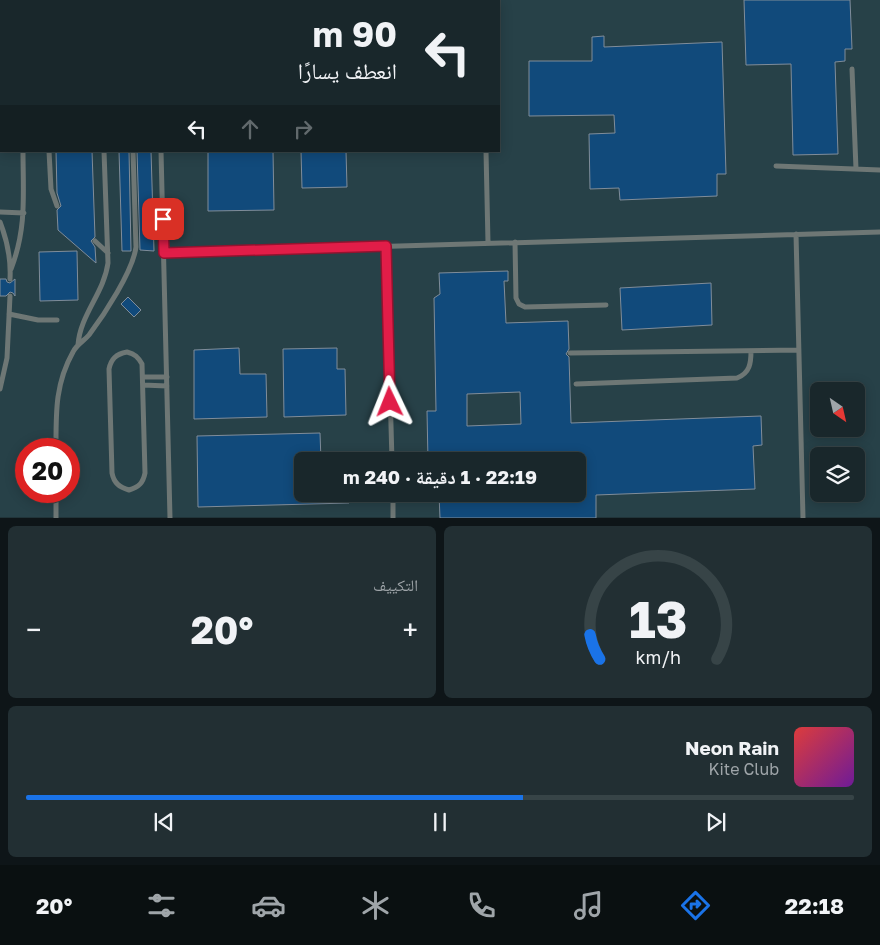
<!DOCTYPE html>
<html lang="ar">
<meta charset="utf-8">
<style>
:root{--surface:#19272b;--page:#222f33;--text:#f1f3f6;--muted:#9fa5a9;--line:#374447;--accent:#1a73e8}
body{margin:0;font-family:"Golos Text","Noto Naskh Arabic",sans-serif;background:var(--page);color:var(--text);direction:rtl;height:100vh;display:flex;flex-direction:column;font-size:19px;white-space:nowrap}
*{box-sizing:border-box;margin:0}
p{font-size:16px;color:var(--muted)}
.icon{flex:none;width:28px;height:28px;fill:none;stroke:currentColor;stroke-width:2;stroke-linecap:round;stroke-linejoin:round}
.map{position:relative;height:518px;overflow:hidden;direction:ltr}
.side{display:flex;flex-direction:column;gap:8px;padding:8px;background:#0e1518;flex:1}
.side>*{flex:none}
.top-card{position:absolute;left:0px;top:0px;width:500px;height:152px;box-shadow:0 2px 12px #0003,0 0 0 1px var(--line);direction:rtl;background:#19272b;color:var(--text);overflow:hidden}
.needle{width:32px;rotate:146deg}
.tools{position:absolute;left:810px;top:382px;display:grid;gap:10px}
.tools a{display:grid;place-items:center;width:55px;height:55px;border-radius:8px;background:var(--surface);box-shadow:0 2px 12px #0003,0 0 0 1px var(--line);font-size:25px}
.speed{position:absolute;left:15px;top:438px;display:flex;gap:10px;font-size:25px;font-weight:700;text-align:center}
.speed>*{display:grid;place-content:center;width:65px;height:65px;border-radius:50%;background:var(--surface);box-shadow:0 2px 12px #0003,0 0 0 1px var(--line);line-height:1}
.speed .limit{border:8px solid #d22;background:#fff;color:#111}
.pin{position:absolute;display:grid;place-items:center;width:42px;height:42px;color:#fff;margin:-21px;border-radius:10px;box-shadow:0 2px 8px #0006}
.me{position:absolute;width:55px;margin:-28px;rotate:358deg;stroke-linejoin:round;filter:drop-shadow(0 0 4px #0008)}
.turn{display:flex;align-items:center;gap:18px;height:105px;padding:0 20px;font-size:22px}
.turn .icon{width:65px;height:65px;stroke-width:2.5}
.turn b{display:block;font-size:35px;line-height:42px}
.lanes{display:flex;align-items:center;height:48px;padding:0 20px;background:#0003;justify-content:center;gap:25px;direction:ltr}
.lanes .off{opacity:.35}
.big{font-size:38px;font-weight:700;line-height:1.1}
.side .card{flex:1;display:flex;flex-direction:column;justify-content:center;gap:8px;min-width:0;padding:0 18px;border-radius:8px;background:var(--page)}
.side .dial{align-items:center;gap:0}
.dial svg{height:130px;overflow:visible;fill:none;stroke:var(--line);stroke-width:7;stroke-linecap:round;text-anchor:middle}
.dial text{fill:var(--text);stroke:none}
.song{display:flex;align-items:center;gap:15px}
.cover{width:60px;height:60px;border-radius:8px;background:linear-gradient(135deg,hsl(0 70% 55%),hsl(280 70% 35%))}
.played{height:5px;border-radius:2px;background:linear-gradient(90deg,var(--accent) 60%,var(--line) 60%)}
.keys{display:flex;justify-content:space-around;direction:ltr}
.heat{display:flex;justify-content:space-between;align-items:center;font-size:28px;direction:ltr}
.side .tiles{flex:1;display:grid;gap:8px;grid-template-columns:1fr 1fr}
.card:last-child{grid-column:span 2}
.trip{position:absolute;left:294px;top:452px;width:292px;height:50px;border-radius:8px;background:var(--surface);box-shadow:0 2px 12px #0003,0 0 0 1px var(--line);font-weight:700;line-height:50px;text-align:center;direction:rtl}
.tab-bar{display:flex;height:80px;justify-content:space-around;align-items:center;background:#0a1011;color:var(--muted)}
.tab-bar .icon{width:35px;height:35px}
.tab-bar .selected{color:var(--accent)}
.tab-bar b{font-size:22px;color:var(--text)}
.map>svg:first-child{display:block}
.built{fill:#274148;fill-rule:evenodd}
.building{fill:#114a7b;stroke:#808d9a;fill-rule:evenodd}
.lines{fill:none;stroke-linecap:round;stroke-linejoin:round}
.lane{stroke:#6e7775;stroke-width:5}
.route-casing{stroke:#92132f;stroke-width:12}
.route{stroke:#e11d48;stroke-width:9}
</style>
<div class="map">
<svg width="880" height="518" viewBox="0 0 880 518">
<rect width="100%" height="100%" fill="#213439"/>
<path class="built" d="M 0,0 L 880,0 L 880,517 L 0,517 ZM 1,1 L 499,1 L 499,151 L 1,151 ZM 819,391 L 856,391 L 856,429 L 819,429 ZM 26,449 L 69,449 L 69,491 L 26,491 ZM 819,456 L 856,456 L 856,494 L 819,494 ZM 302,461 L 578,461 L 578,494 L 302,494 Z"/>
<path class="building" d="M 744,0 L 850,0 L 852,49 L 845,49 L 845,61 L 835,62 L 838,154 L 793,155 L 791,64 L 746,65 Z
M 604,36 L 604,47 L 722,42 L 726,174 L 717,174 L 717,196 L 620,200 L 619,188 L 590,189 L 589,134 L 615,133 L 614,115 L 529,116 L 529,61 L 592,61 L 592,37 Z
M 56,151 L 92,151 L 95,237 L 91,241 L 95,247 L 96,263 L 58,230 L 57,210 L 61,206 L 57,193 Z
M 119,151 L 129,151 L 131,251 L 122,251 Z
M 137,151 L 151,151 L 154,251 L 140,250 Z
M 208,151 L 273,151 L 274,210 L 208,211 Z
M 301,151 L 346,151 L 347,187 L 302,188 Z
M 77,251 L 78,300 L 40,301 L 39,252 Z
M 508,271 L 508,281 L 504,281 L 506,323 L 568,321 L 569,349 L 566,354 L 569,357 L 571,423 L 761,416 L 762,445 L 753,446 L 755,489 L 596,495 L 596,518 L 440,518 L 439,494 L 578,494 L 578,461 L 428,461 L 427,411 L 436,411 L 434,298 L 440,294 L 439,273 ZM 520,392 L 521,424 L 467,426 L 467,394 Z
M 0,279 L 6,279 L 7,282 L 10,283 L 15,279 L 15,296 L 13,293 L 10,292 L 6,296 L 0,296 Z
M 711,283 L 712,325 L 622,330 L 620,288 Z
M 128,297 L 141,310 L 134,317 L 121,304 Z
M 239,348 L 240,374 L 266,374 L 267,417 L 194,419 L 194,350 Z
M 337,348 L 337,369 L 345,369 L 346,415 L 284,417 L 283,349 Z
M 320,433 L 321,461 L 302,461 L 302,494 L 348,494 L 349,503 L 198,507 L 197,436 Z"/>
<g class="lines">
<path class="lane" d="M 37,0 L 37,1
M 63,0 L 63,1
M 157,0 L 157,1
M 481,0 L 481,1
M 0,36 L 1,38
M 852,69 L 856,169
M 49,151 L 51,189 L 57,206
M 161,151 L 170,518
M 486,151 L 488,243
M 776,166 L 880,170
M 0,212 L 24,213
M 0,222 C 7,240 11,261 10,279
M 796,234 L 803,518
M 95,241 L 108,253
M 515,242 L 516,298 L 519,304 L 525,307 L 606,305
M 386,246 L 392,461
M 163,253 L 880,232
M 11,269 C 27,228 23,194 23,151
M 9,314 L 38,320 L 57,320
M 78,345 C 80,315 104,293 108,263 L 104,151
M 127,352 C 135,354 138,357 142,364 L 145,473 C 143,483 139,487 129,490 C 119,487 114,483 112,473 L 109,369 C 111,359 116,354 127,352 Z
M 570,353 L 799,350
M 143,377 L 167,377
M 576,384 L 737,378 C 750,373 751,363 751,351
M 143,385 L 167,386
M 0,389 L 7,358 L 10,296
M 56,449 C 56,413 55,384 73,352 C 77,344 84,341 89,335 C 104,315 133,271 136,247 L 133,151
M 393,494 L 393,518
M 56,518 L 56,491"/>
</g>
<g class="lines">
<g class="route-casing">
<path id="route" d="M 163,219 L 164,253 L 386,246 L 390,402"/>
</g>
<use href="#route" class="route"/>
</g>
</svg>
<div class="tools">
<a><svg class="needle" viewBox="-14 -14 28 28"><path d="M0-13l5 13h-10z" fill="#e53935"/><path d="M0 13l5-13h-10z" fill="#9fa5a9"/></svg></a>
<a><svg class="icon" aria-label="layers" viewBox="0 0 24 24"><path d="M12 4l9 5-9 5-9-5zM3 14l9 5 9-5"/></svg></a>
</div>
<div class="speed"><div class="limit">20</div></div>
<div class="pin" style="left:163px;top:219px;background:#d93025"><svg class="icon" aria-label="arrive" viewBox="0 0 24 24"><path d="M6 21V4h12l-3 4 3 4H6"/></svg></div>
<svg class="me" style="left:390px;top:402px" viewBox="-20 -20 40 40"><path d="M0-17L14 15 0 8-14 15z" fill="#e11d48" stroke="#fff" stroke-width="4"/></svg>
<div class="trip">22:19 · 1 دقيقة · 240 m</div>
<div class="top-card">
<div class="turn"><svg class="icon" aria-label="left" viewBox="0 0 24 24"><path d="M17 20v-9H6M10 6l-5 5 5 5"/></svg><div><b>90 m</b>انعطف يسارًا</div></div>
<div class="lanes"><svg class="icon" aria-label="left" viewBox="0 0 24 24"><path d="M17 20v-9H6M10 6l-5 5 5 5"/></svg><svg class="icon off" aria-label="ahead" viewBox="0 0 24 24"><path d="M12 20V5M6 11l6-6 6 6"/></svg><svg class="icon off" aria-label="right" viewBox="0 0 24 24"><path d="M7 20v-9h11M14 6l5 5-5 5"/></svg></div>
</div>
</div>
<section class="side">
<div class="tiles">
<div class="card dial"><svg viewBox="0 0 100 80">
<path d="M14 69A42 42 0 1 1 86 69"/>
<path d="M14 69A42 42 0 0 1 8 54" stroke="#1a73e8"/>
<text x="50" y="56" font-size="32" font-weight="700">13</text>
<text x="50" y="72" font-size="11">km/h</text>
</svg></div>
<div class="card"><p>التكييف</p>
<div class="heat"><a>−</a><b class="big">20°</b><a>+</a></div>
</div>
<div class="card">
<div class="song"><i class="cover"></i><div><b>Neon Rain</b><p>Kite Club</p></div></div>
<div class="played"></div>
<div class="keys"><svg class="icon" aria-label="previous" viewBox="0 0 24 24"><path d="M18 5L8 12l10 7zM5 5v14"/></svg><svg class="icon" aria-label="pause" viewBox="0 0 24 24"><path d="M8 5v14M16 5v14"/></svg><svg class="icon" aria-label="next" viewBox="0 0 24 24"><path d="M6 5l10 7-10 7zM19 5v14"/></svg></div>
</div>
</div>
</section>
<nav class="tab-bar">
<b>22:18</b>
<svg class="icon selected" aria-label="directions" viewBox="0 0 24 24"><path d="M12 3l9 9-9 9-9-9zM9 14v-3h6M13 9l2 2-2 2"/></svg>
<svg class="icon" aria-label="music" viewBox="0 0 24 24"><path d="M9 18V5l10-2v13"/><circle cx="6" cy="18" r="3"/><circle cx="16" cy="16" r="3"/></svg>
<svg class="icon" aria-label="phone" viewBox="0 0 24 24"><path d="M5 4h4l2 5-3 2q2 4 5 5l2-3 5 2v4C11 20 4 13 5 4z"/></svg>
<svg class="icon" aria-label="climate" viewBox="0 0 24 24"><path d="M12 3v18M4 7l16 10M4 17L20 7"/></svg>
<svg class="icon" aria-label="car" viewBox="0 0 24 24"><path d="M5 17H2v-5l4-1 3-4h7l3 4 3 1v5h-3M9 17h6M6 11h13"/><circle cx="7" cy="17" r="2"/><circle cx="17" cy="17" r="2"/></svg>
<svg class="icon" aria-label="filters" viewBox="0 0 24 24"><path d="M4 7h16M4 17h16"/><circle cx="9" cy="7" r="2"/><circle cx="15" cy="17" r="2"/></svg>
<b>20°</b>
</nav>
